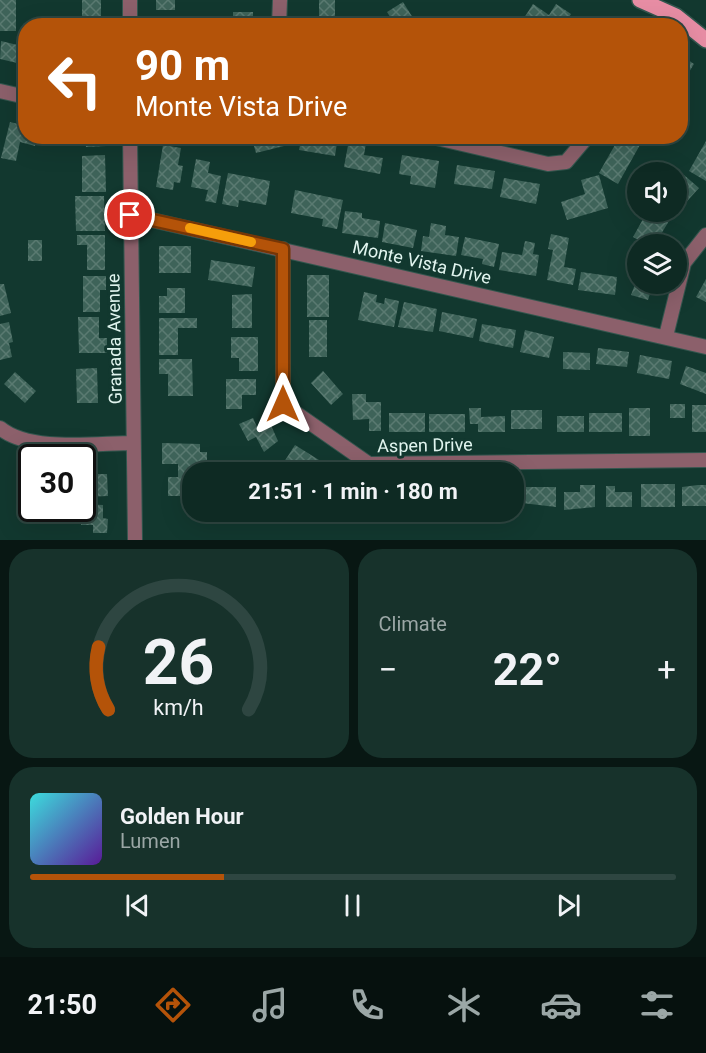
<!DOCTYPE html>
<meta charset="utf-8">
<style>
:root{--surface:#0e2a23;--page:#17322b;--text:#f1f3f6;--muted:#9ba7a6;--line:#2e4641;--accent:#b45309}
body{margin:0;font-family:Roboto,sans-serif;background:var(--page);color:var(--text);height:100vh;display:flex;flex-direction:column;font-size:22px;white-space:nowrap}
*{box-sizing:border-box;margin:0}
p{font-size:20px;color:var(--muted)}
.icon{flex:none;width:33px;height:33px;fill:none;stroke:currentColor;stroke-width:2;stroke-linecap:round;stroke-linejoin:round}
.map{position:relative;height:540px;overflow:hidden}
.sheet{display:flex;flex-direction:column;gap:9px;padding:9px;background:#081713;flex:1}
.sheet>*{flex:none}
.top-card{position:absolute;left:18px;top:18px;width:670px;height:126px;border-radius:24px;box-shadow:0 6px 24px #0002,0 0 0 2px var(--line);background:#b45309;color:#fff;overflow:hidden}
.tools{position:absolute;left:627px;top:162px;display:grid;gap:12px}
.tools a{display:grid;place-items:center;width:60px;height:60px;border-radius:50%;background:var(--surface);box-shadow:0 6px 24px #0002,0 0 0 2px var(--line);font-size:30px}
.speed{position:absolute;left:18px;top:444px;display:flex;gap:12px;font-size:30px;font-weight:700;text-align:center}
.speed>*{display:grid;place-content:center;width:78px;height:78px;border-radius:50%;background:var(--surface);box-shadow:0 6px 24px #0002,0 0 0 2px var(--line);line-height:1}
.speed .limit{border:3px solid #111;border-radius:9px;background:#fff;color:#111}
.pin{position:absolute;display:grid;place-items:center;width:51px;height:51px;color:#fff;margin:-26px;border:3px solid #fff;border-radius:50%;box-shadow:0 2px 6px #0007}
.me{position:absolute;width:66px;margin:-33px;rotate:0deg;stroke-linejoin:round;filter:drop-shadow(0 0 4px #0008)}
.turn{display:flex;align-items:center;gap:21px;height:126px;padding:0 18px;font-size:27px}
.turn .icon{width:78px;height:78px;stroke-width:2.5}
.turn b{display:block;font-size:42px;line-height:51px}
.big{font-size:45px;font-weight:700;line-height:1.1}
.sheet .tile{flex:1;display:flex;flex-direction:column;justify-content:center;gap:9px;min-width:0;padding:0 21px;border-radius:24px;background:var(--page)}
.sheet .dial{align-items:center;gap:0}
.dial svg{height:156px;overflow:visible;fill:none;stroke:var(--line);stroke-width:7;stroke-linecap:round;text-anchor:middle}
.dial text{fill:var(--text);stroke:none}
.song{display:flex;align-items:center;gap:18px}
.cover{width:72px;height:72px;border-radius:9px;background:linear-gradient(135deg,hsl(180 70% 55%),hsl(270 70% 35%))}
.played{height:6px;border-radius:3px;background:linear-gradient(90deg,var(--accent) 30%,var(--line) 30%)}
.keys{display:flex;justify-content:space-around;direction:ltr}
.heat{display:flex;justify-content:space-between;align-items:center;font-size:33px;direction:ltr}
.sheet .tiles{flex:1;display:grid;gap:9px;grid-template-columns:1fr 1fr}
.tile:last-child{grid-column:span 2}
.trip{position:absolute;left:182px;top:462px;width:342px;height:60px;border-radius:24px;background:var(--surface);box-shadow:0 6px 24px #0002,0 0 0 2px var(--line);font-weight:700;line-height:60px;text-align:center}
.dock{display:flex;height:96px;justify-content:space-around;align-items:center;background:#06110e;color:var(--muted)}
.dock .icon{width:42px;height:42px}
.dock .on{color:var(--accent)}
.dock b{font-size:27px;color:var(--text)}
.map>svg:first-child{display:block}
.building{fill:url(#building-cross-hatch)}
.lines{fill:none;stroke-linecap:round;stroke-linejoin:round}
.minor-casing{stroke:#33564e;stroke-width:16}
.major-casing{stroke:#33564e;stroke-width:18}
.minor{stroke:#8c606b;stroke-width:14}
.major{stroke:#e78da4;stroke-width:15}
.route-casing{stroke:#753606;stroke-width:15}
.route{stroke:#b45309;stroke-width:10}
.slow{stroke:#f59e0b;stroke-width:10}
.labels{text-anchor:middle;dominant-baseline:central;stroke-width:6;stroke-linejoin:round;paint-order:stroke}
.street-label{font-size:18px;fill:#e1f5ef;stroke:#12382f}
</style>
<div class="map">
<svg width="706" height="540" viewBox="0 0 706 540">
<defs>
<pattern id="building-cross-hatch" width="8" height="8" patternUnits="userSpaceOnUse" patternTransform="scale(1.5)"><rect width="8" height="8" fill="#3e6359"/><path d="M0 0l8 8M0 8l8-8" fill="none" stroke="#5a7a71"/></pattern>
</defs>
<rect width="100%" height="100%" fill="#12382f"/>
<path class="building" d="M 0,0 L 16,0 L 16,31 L 0,31 Z
M 82,0 L 101,0 L 101,26 L 82,26 Z
M 156,0 L 175,0 L 175,10 L 156,10 Z
M 319,0 L 335,0 L 335,25 L 319,25 Z
M 403,2 L 418,26 L 396,26 L 387,12 Z
M 533,4 L 549,15 L 556,4 L 571,14 L 564,26 L 535,26 L 524,18 Z
M 233,12 L 253,12 L 253,26 L 233,26 Z
M 157,20 L 186,20 L 186,26 L 157,26 Z
M 1,41 L 26,47 L 26,65 L 0,59 Z
M 681,55 L 694,64 L 681,85 Z
M 10,122 L 26,126 L 26,136 L 38,136 L 35,146 L 20,142 L 16,161 L 1,158 Z
M 85,136 L 106,136 L 106,146 L 86,147 Z
M 251,136 L 286,136 L 288,145 L 256,153 Z
M 302,136 L 338,136 L 335,156 L 299,150 Z
M 620,136 L 630,136 L 641,143 L 618,184 L 599,173 Z
M 349,140 L 366,143 L 364,155 L 383,158 L 380,174 L 344,167 Z
M 706,141 L 706,181 L 689,171 Z
M 163,145 L 181,148 L 178,165 L 183,166 L 180,183 L 174,182 L 173,190 L 156,187 Z
M 105,155 L 106,192 L 82,192 L 82,156 Z
M 402,155 L 439,161 L 435,188 L 410,184 L 411,176 L 399,174 Z
M 196,159 L 210,162 L 208,173 L 221,176 L 216,203 L 205,201 L 208,190 L 191,187 Z
M 457,165 L 495,171 L 492,189 L 454,184 Z
M 228,173 L 270,181 L 266,205 L 239,200 L 238,207 L 222,204 Z
M 599,175 L 608,208 L 567,220 L 561,202 L 585,194 L 581,180 Z
M 684,175 L 699,188 L 679,210 L 676,208 L 676,183 Z
M 504,178 L 540,184 L 536,204 L 500,197 Z
M 295,190 L 343,200 L 337,229 L 322,226 L 323,219 L 291,213 Z
M 75,196 L 104,196 L 105,231 L 76,231 Z
M 345,211 L 362,213 L 362,218 L 380,221 L 378,238 L 342,233 Z
M 647,212 L 663,212 L 672,216 L 655,244 L 646,244 L 633,237 Z
M 385,223 L 417,230 L 413,248 L 382,242 Z
M 431,223 L 446,226 L 445,235 L 459,237 L 456,256 L 421,251 L 423,236 L 429,237 Z
M 551,234 L 569,238 L 564,267 L 576,269 L 573,285 L 547,280 L 553,250 L 548,249 Z
M 77,235 L 105,235 L 105,270 L 87,270 L 87,245 L 77,245 Z
M 465,237 L 499,244 L 494,267 L 482,264 L 483,259 L 461,255 Z
M 28,240 L 42,240 L 42,261 L 28,261 Z
M 525,241 L 535,243 L 533,254 L 539,255 L 536,276 L 499,270 L 502,252 L 522,255 Z
M 159,246 L 191,246 L 191,273 L 159,273 Z
M 211,260 L 255,267 L 252,287 L 208,280 Z
M 638,261 L 638,284 L 653,284 L 648,300 L 631,295 L 637,279 L 632,277 Z
M 581,272 L 617,277 L 615,295 L 578,290 Z
M 307,275 L 329,275 L 329,317 L 307,317 Z
M 83,276 L 106,276 L 106,290 L 100,290 L 100,312 L 83,312 Z
M 706,279 L 706,302 L 696,297 Z
M 0,284 L 4,284 L 11,313 L 0,316 Z
M 167,288 L 185,288 L 185,313 L 159,313 L 159,296 L 167,296 Z
M 364,292 L 377,295 L 376,302 L 384,304 L 385,298 L 399,301 L 394,327 L 358,320 Z
M 252,294 L 252,328 L 232,328 L 232,295 Z
M 404,302 L 437,309 L 433,332 L 398,327 Z
M 442,312 L 477,319 L 473,338 L 439,331 Z
M 78,317 L 99,317 L 99,338 L 107,338 L 107,353 L 79,353 Z
M 159,318 L 197,318 L 197,328 L 178,328 L 178,355 L 159,355 Z
M 309,320 L 327,320 L 327,357 L 309,357 Z
M 9,322 L 13,342 L 9,343 L 12,357 L 0,360 L 0,324 Z
M 482,324 L 516,330 L 513,348 L 479,341 Z
M 525,330 L 554,337 L 549,358 L 520,352 Z
M 231,337 L 258,337 L 258,371 L 239,371 L 239,358 L 231,358 Z
M 598,348 L 629,352 L 627,367 L 596,364 Z
M 563,352 L 590,353 L 590,370 L 563,369 Z
M 640,355 L 672,361 L 669,379 L 637,373 Z
M 159,359 L 192,359 L 193,396 L 168,396 L 168,374 L 159,374 Z
M 686,366 L 706,373 L 706,394 L 680,384 Z
M 97,368 L 98,403 L 77,403 L 76,369 Z
M 323,371 L 343,394 L 331,405 L 311,383 Z
M 15,372 L 36,391 L 25,403 L 4,384 Z
M 226,379 L 256,379 L 256,395 L 242,395 L 242,409 L 226,409 Z
M 352,394 L 366,394 L 366,402 L 381,402 L 381,431 L 369,431 L 369,419 L 353,420 Z
M 670,404 L 685,404 L 685,418 L 670,418 Z
M 692,405 L 706,405 L 706,432 L 692,432 Z
M 469,408 L 481,408 L 481,417 L 505,416 L 505,432 L 478,432 L 478,424 L 470,424 Z
M 629,408 L 650,408 L 650,436 L 629,436 Z
M 511,410 L 542,410 L 542,429 L 511,429 Z
M 389,413 L 425,413 L 425,432 L 389,432 Z
M 589,413 L 622,413 L 622,432 L 589,432 Z
M 429,414 L 465,414 L 465,432 L 429,432 Z
M 557,416 L 584,416 L 584,432 L 557,432 Z
M 253,418 L 257,427 L 269,421 L 278,441 L 264,452 L 256,437 L 248,441 L 239,424 Z
M 162,443 L 200,444 L 200,452 L 207,452 L 207,465 L 196,464 L 196,472 L 192,472 L 192,496 L 168,496 L 168,477 L 178,477 L 178,464 L 162,464 Z
M 295,445 L 319,460 L 311,472 L 299,472 L 284,462 Z
M 82,474 L 107,474 L 108,496 L 82,497 Z
M 641,484 L 675,484 L 675,507 L 641,507 Z
M 580,485 L 595,485 L 595,507 L 564,510 L 564,492 L 580,492 Z
M 698,485 L 706,485 L 706,506 L 682,506 L 682,487 Z
M 606,486 L 615,486 L 615,492 L 632,492 L 632,507 L 606,507 Z
M 522,487 L 556,487 L 556,507 L 522,503 Z
M 82,504 L 103,505 L 103,518 L 108,519 L 107,533 L 93,533 L 93,525 L 81,525 Z"/>
<g class="lines">
<g class="minor-casing">
<path id="minor" d="M 130,26 L 130,0
M 279,26 L 280,0
M 0,91 L 26,97
M 130,136 L 135,540
M 428,136 L 548,164 L 566,162 L 588,136
M 130,215 L 706,347
M 283,249 L 283,404 L 369,464 L 706,460
M 666,336 L 684,263 L 706,235
M 0,428 C 30,453 97,443 133,443"/>
</g>
<g class="major-casing">
<path id="major" d="M 640,0 L 676,16 L 706,40"/>
</g>
<use href="#minor" class="minor"/>
<use href="#major" class="major"/>
</g>
<g class="lines">
<g class="route-casing">
<path id="route" d="M 130,215 L 283,249 L 283,404"/>
</g>
<use href="#route" class="route"/>
<path class="slow" d="M 190,228 L 251,242"/>
</g>
<g class="labels">
<g class="street-label">
<text transform="translate(422 262) rotate(13)">Monte Vista Drive</text>
<text transform="translate(114 339) rotate(-91)">Granada Avenue</text>
<text transform="translate(425 445) rotate(-1)">Aspen Drive</text>
</g>
</g>
</svg>
<div class="tools">
<a><svg class="icon" aria-label="sound" viewBox="0 0 24 24"><path d="M4 9h4l5-4v14l-5-4H4zM17 9q2 3 0 6"/></svg></a>
<a><svg class="icon" aria-label="layers" viewBox="0 0 24 24"><path d="M12 4l9 5-9 5-9-5zM3 14l9 5 9-5"/></svg></a>
</div>
<div class="speed"><div class="limit">30</div></div>
<div class="pin" style="left:130px;top:215px;background:#d93025"><svg class="icon" aria-label="arrive" viewBox="0 0 24 24"><path d="M6 21V4h12l-3 4 3 4H6"/></svg></div>
<svg class="me" style="left:283px;top:404px" viewBox="-20 -20 40 40"><path d="M0-17L14 15 0 8-14 15z" fill="#b45309" stroke="#fff" stroke-width="4"/></svg>
<div class="trip">21:51 · 1 min · 180 m</div>
<div class="top-card">
<div class="turn"><svg class="icon" aria-label="left" viewBox="0 0 24 24"><path d="M17 20v-9H6M10 6l-5 5 5 5"/></svg><div><b>90 m</b>Monte Vista Drive</div></div>
</div>
</div>
<section class="sheet">
<div class="tiles">
<div class="tile dial"><svg viewBox="0 0 100 80">
<path d="M14 69A42 42 0 1 1 86 69"/>
<path d="M14 69A42 42 0 0 1 9 37" stroke="#b45309"/>
<text x="50" y="56" font-size="32" font-weight="700">26</text>
<text x="50" y="72" font-size="11">km/h</text>
</svg></div>
<div class="tile"><p>Climate</p>
<div class="heat"><a>−</a><b class="big">22°</b><a>+</a></div>
</div>
<div class="tile">
<div class="song"><i class="cover"></i><div><b>Golden Hour</b><p>Lumen</p></div></div>
<div class="played"></div>
<div class="keys"><svg class="icon" aria-label="previous" viewBox="0 0 24 24"><path d="M18 5L8 12l10 7zM5 5v14"/></svg><svg class="icon" aria-label="pause" viewBox="0 0 24 24"><path d="M8 5v14M16 5v14"/></svg><svg class="icon" aria-label="next" viewBox="0 0 24 24"><path d="M6 5l10 7-10 7zM19 5v14"/></svg></div>
</div>
</div>
</section>
<nav class="dock">
<b>21:50</b>
<svg class="icon on" aria-label="directions" viewBox="0 0 24 24"><path d="M12 3l9 9-9 9-9-9zM9 14v-3h6M13 9l2 2-2 2"/></svg>
<svg class="icon" aria-label="music" viewBox="0 0 24 24"><path d="M9 18V5l10-2v13"/><circle cx="6" cy="18" r="3"/><circle cx="16" cy="16" r="3"/></svg>
<svg class="icon" aria-label="phone" viewBox="0 0 24 24"><path d="M5 4h4l2 5-3 2q2 4 5 5l2-3 5 2v4C11 20 4 13 5 4z"/></svg>
<svg class="icon" aria-label="climate" viewBox="0 0 24 24"><path d="M12 3v18M4 7l16 10M4 17L20 7"/></svg>
<svg class="icon" aria-label="car" viewBox="0 0 24 24"><path d="M5 17H2v-5l4-1 3-4h7l3 4 3 1v5h-3M9 17h6M6 11h13"/><circle cx="7" cy="17" r="2"/><circle cx="17" cy="17" r="2"/></svg>
<svg class="icon" aria-label="filters" viewBox="0 0 24 24"><path d="M4 7h16M4 17h16"/><circle cx="9" cy="7" r="2"/><circle cx="15" cy="17" r="2"/></svg>
</nav>
